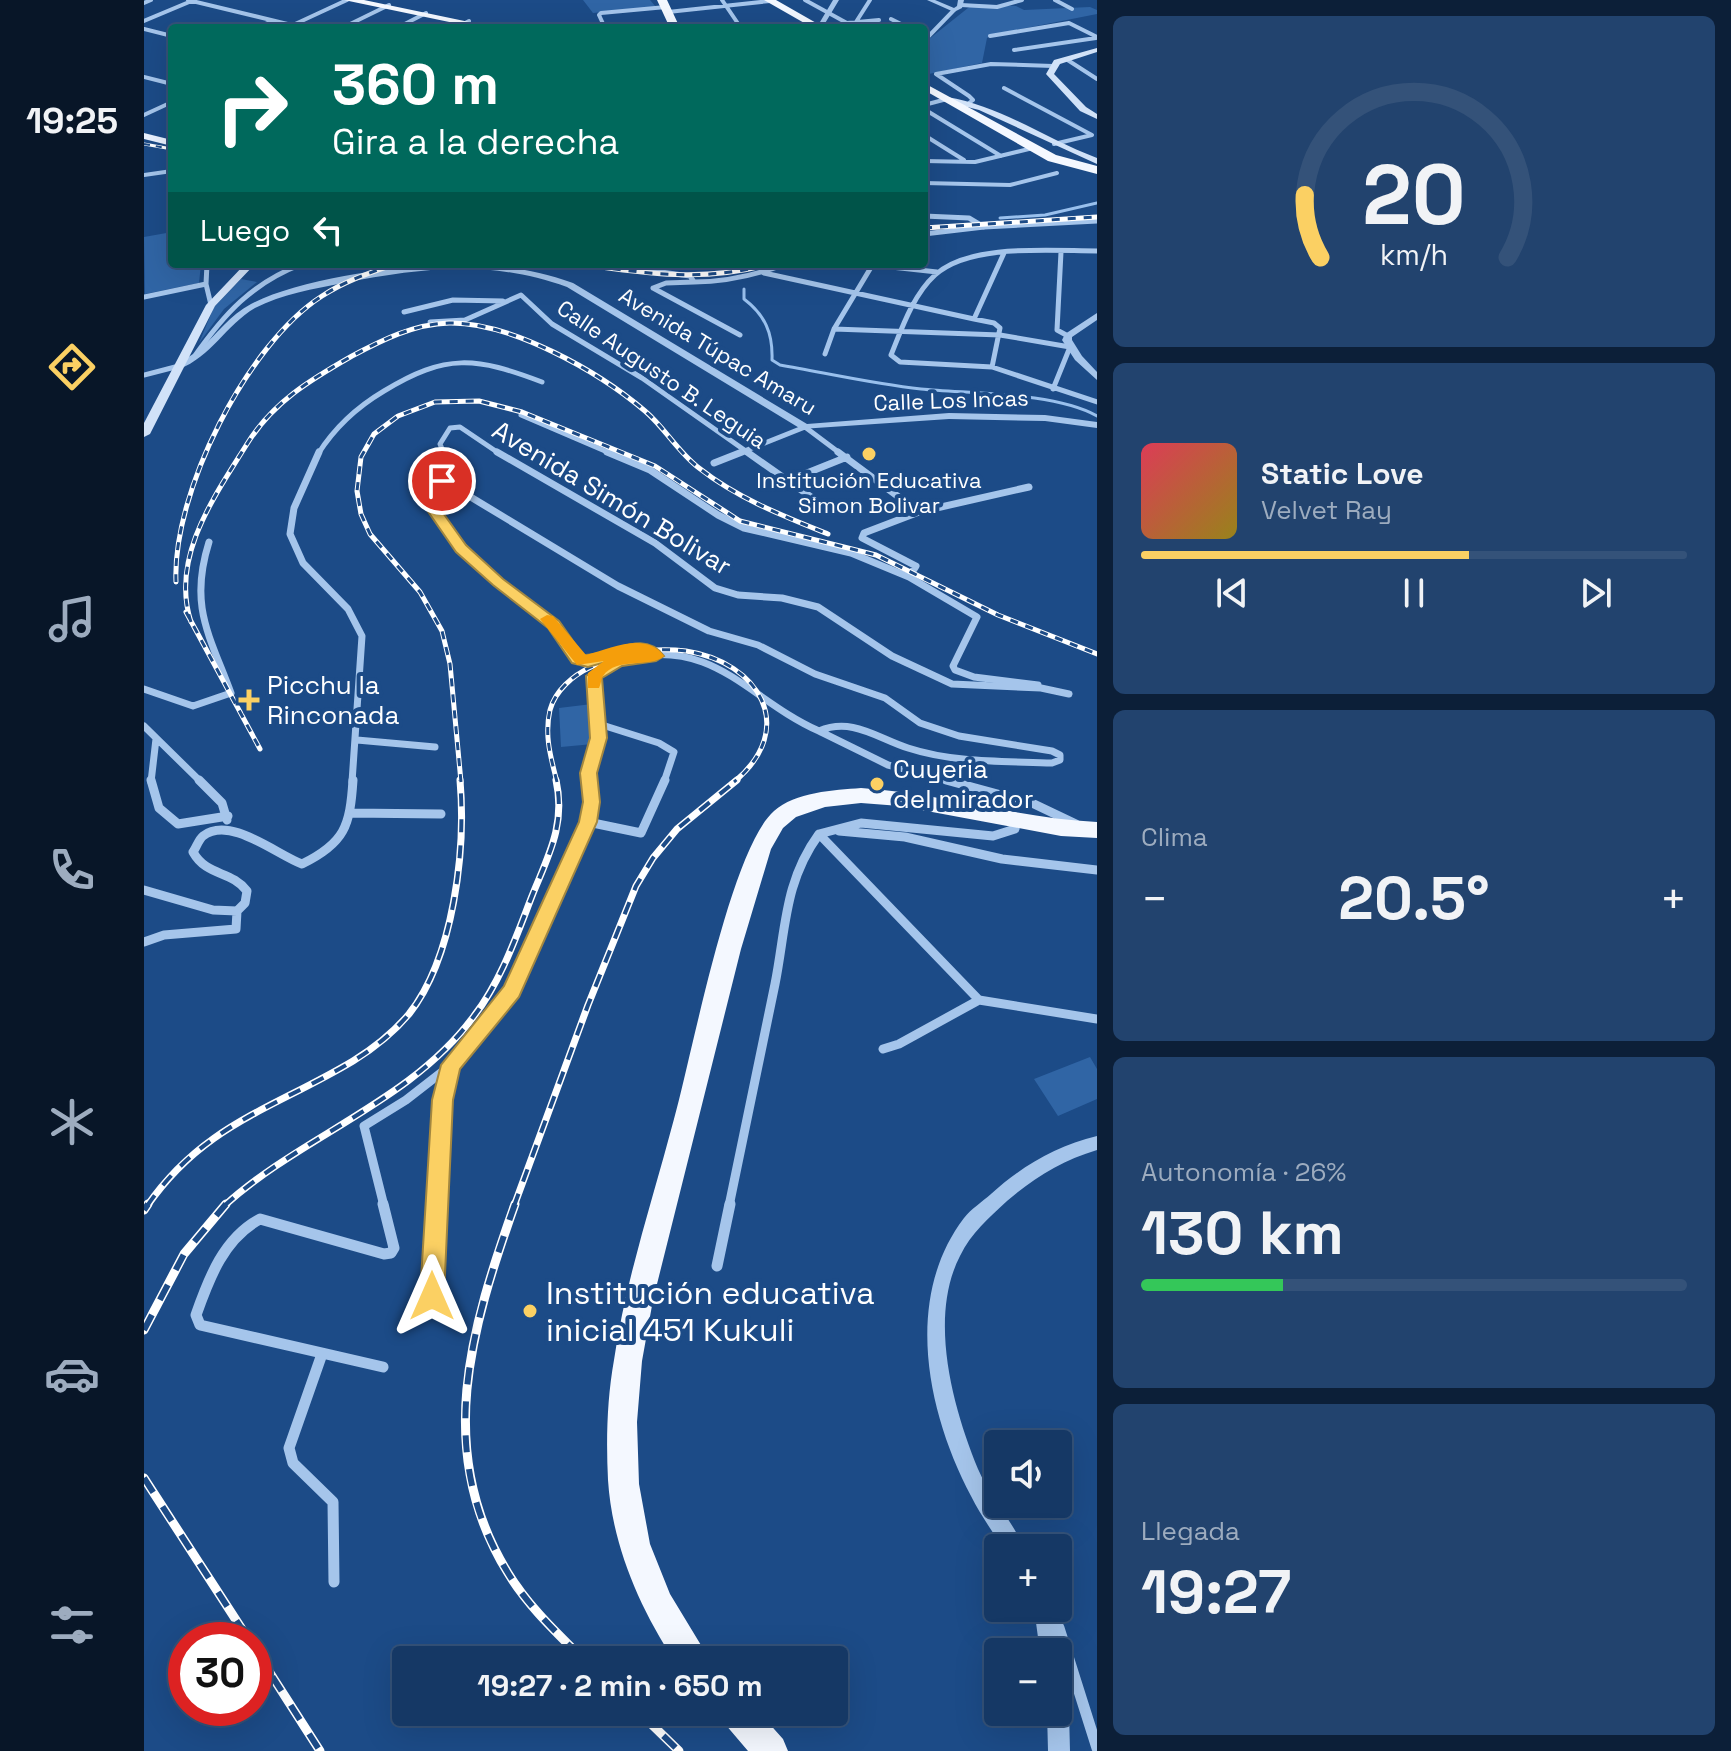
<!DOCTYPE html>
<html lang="es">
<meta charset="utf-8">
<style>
:root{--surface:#153865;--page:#22436e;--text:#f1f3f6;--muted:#9dacbf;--line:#345279;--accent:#fbd063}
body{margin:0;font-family:"Space Grotesk",sans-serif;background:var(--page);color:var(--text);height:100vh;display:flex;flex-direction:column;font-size:30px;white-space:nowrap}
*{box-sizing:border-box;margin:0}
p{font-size:26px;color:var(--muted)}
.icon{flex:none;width:44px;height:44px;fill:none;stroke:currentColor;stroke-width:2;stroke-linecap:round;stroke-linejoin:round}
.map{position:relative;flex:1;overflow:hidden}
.details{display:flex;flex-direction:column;gap:16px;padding:16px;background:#0c1f38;width:634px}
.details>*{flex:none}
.top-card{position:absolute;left:24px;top:24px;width:760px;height:244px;border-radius:8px;box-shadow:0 8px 32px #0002,0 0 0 2px var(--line);background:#00695c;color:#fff;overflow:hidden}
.fabs{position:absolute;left:840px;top:1430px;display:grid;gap:16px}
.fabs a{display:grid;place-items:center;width:88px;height:88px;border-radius:8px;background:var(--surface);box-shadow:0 8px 32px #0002,0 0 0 2px var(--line);font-size:40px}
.speed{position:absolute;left:24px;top:1622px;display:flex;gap:16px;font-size:40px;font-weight:700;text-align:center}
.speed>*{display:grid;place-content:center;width:104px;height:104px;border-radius:50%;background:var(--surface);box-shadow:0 8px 32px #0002,0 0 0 2px var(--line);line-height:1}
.speed .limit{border:12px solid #d22;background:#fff;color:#111}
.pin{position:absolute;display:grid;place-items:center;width:68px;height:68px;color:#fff;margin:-34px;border:4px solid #fff;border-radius:50%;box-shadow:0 2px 8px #0007}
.me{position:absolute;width:88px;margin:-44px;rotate:0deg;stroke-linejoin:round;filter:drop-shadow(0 0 6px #0008)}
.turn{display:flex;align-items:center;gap:28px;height:168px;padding:0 32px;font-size:36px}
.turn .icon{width:104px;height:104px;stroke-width:2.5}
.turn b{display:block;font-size:56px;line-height:68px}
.then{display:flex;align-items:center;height:76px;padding:0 32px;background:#0003;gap:16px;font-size:30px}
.big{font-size:60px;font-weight:800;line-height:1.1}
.details .tile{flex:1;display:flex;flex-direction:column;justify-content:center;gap:12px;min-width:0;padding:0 28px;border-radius:12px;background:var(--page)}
.details .dial{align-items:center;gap:0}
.dial svg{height:208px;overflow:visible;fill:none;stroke:var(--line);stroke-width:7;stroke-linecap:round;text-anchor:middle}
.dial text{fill:var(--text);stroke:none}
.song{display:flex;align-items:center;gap:24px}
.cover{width:96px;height:96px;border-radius:12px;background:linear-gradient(135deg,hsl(350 70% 55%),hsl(50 70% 35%))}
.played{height:8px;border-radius:4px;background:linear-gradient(90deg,var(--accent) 60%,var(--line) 60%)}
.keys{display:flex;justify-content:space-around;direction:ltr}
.heat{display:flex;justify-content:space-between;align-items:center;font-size:44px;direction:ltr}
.charge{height:12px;border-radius:6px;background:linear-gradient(90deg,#34c759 26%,var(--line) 0)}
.trip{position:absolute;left:248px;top:1646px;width:456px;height:80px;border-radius:8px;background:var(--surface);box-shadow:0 8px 32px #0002,0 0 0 2px var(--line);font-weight:800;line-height:80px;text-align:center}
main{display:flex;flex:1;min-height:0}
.dock{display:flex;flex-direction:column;width:144px;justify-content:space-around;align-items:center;background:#081628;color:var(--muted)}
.dock .icon{width:56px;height:56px}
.dock .active{color:var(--accent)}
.dock b{font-size:36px;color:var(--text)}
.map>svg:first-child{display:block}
.green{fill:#3065a5}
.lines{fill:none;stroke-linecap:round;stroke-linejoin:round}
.stream{stroke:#99c0ed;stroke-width:3}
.minor-far4{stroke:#a5c5eb;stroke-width:4}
.minor-far3{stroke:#a5c5eb;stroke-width:5}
.minor-far2{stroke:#a5c5eb;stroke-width:7}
.minor-far1{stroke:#a5c5eb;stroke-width:9}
.minor{stroke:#a5c5eb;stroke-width:11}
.tertiary{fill:#a5c5eb;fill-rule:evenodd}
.secondary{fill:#d1e2f8;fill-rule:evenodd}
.primary{fill:#eaf2ff;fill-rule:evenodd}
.trunk{fill:#f4f8ff;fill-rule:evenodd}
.rail-far3-casing{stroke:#fff;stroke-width:3}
.rail-far2-casing{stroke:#fff;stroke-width:5}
.rail-far1-casing{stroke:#fff;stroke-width:7}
.rail-casing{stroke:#fff;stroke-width:9}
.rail-far3{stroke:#1c4b87;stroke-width:2;stroke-dasharray:6;stroke-linecap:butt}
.rail-far2{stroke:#1c4b87;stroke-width:3;stroke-dasharray:8;stroke-linecap:butt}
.rail-far1{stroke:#1c4b87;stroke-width:4;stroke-dasharray:13;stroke-linecap:butt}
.rail{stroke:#1c4b87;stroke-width:6;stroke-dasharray:17;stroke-linecap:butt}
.route{fill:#fbd063;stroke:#a38740;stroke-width:2}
.slow{fill:#f59e0b}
.poi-dot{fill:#fbd063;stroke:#1c4b87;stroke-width:3}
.labels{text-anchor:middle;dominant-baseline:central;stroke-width:8;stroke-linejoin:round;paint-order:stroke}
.far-street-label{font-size:22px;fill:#fff;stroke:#1c4b87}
.far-poi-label{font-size:22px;fill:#fff;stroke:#1c4b87}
.street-label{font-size:26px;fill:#fff;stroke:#1c4b87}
.poi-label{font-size:26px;fill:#fff;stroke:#1c4b87;text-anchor:start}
.near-poi-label{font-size:32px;fill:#fff;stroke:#1c4b87;text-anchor:start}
</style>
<main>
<nav class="dock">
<b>19:25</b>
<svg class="icon active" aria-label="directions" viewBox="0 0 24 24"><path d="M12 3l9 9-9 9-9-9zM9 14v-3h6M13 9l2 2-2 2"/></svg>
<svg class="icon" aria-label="music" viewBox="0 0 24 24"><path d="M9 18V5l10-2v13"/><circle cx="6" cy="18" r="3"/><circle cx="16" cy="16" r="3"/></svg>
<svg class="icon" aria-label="phone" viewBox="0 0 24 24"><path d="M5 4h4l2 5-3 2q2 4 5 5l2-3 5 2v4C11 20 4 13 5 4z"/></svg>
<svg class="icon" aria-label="climate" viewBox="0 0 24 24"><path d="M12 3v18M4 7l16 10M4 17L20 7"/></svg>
<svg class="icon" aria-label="car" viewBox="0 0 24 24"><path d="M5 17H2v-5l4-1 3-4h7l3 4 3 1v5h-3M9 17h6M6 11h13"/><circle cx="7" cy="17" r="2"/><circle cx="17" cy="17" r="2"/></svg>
<svg class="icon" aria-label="filters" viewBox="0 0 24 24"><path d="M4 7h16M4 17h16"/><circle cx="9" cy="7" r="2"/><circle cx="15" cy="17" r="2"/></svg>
</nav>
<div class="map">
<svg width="953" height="1751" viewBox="0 0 953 1751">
<rect width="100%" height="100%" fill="#1c4b87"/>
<path class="green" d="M 439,0 L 506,0 L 512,7 L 449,13 Z
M 829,4 L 872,6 L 880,10 L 946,7 L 953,10 L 953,14 L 847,35 L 843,38 L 838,63 L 780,75 L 780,43 Z
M 28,232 L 28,264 L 57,264 L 55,283 L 1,294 L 0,237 Z
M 97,279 L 113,282 L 80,309 L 55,343 L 70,307 Z
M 448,704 L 449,744 L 417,747 L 415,708 Z
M 946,1057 L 953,1069 L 953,1099 L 914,1116 L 890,1079 Z"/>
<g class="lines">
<path class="stream" d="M 856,218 L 901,215 L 953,203
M 587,264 L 593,269
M 600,289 L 600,299 C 621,315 629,333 628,360 L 636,365 C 682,373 730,384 777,389 C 827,394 910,392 953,416"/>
<path class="minor-far4" d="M 44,0 L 160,28
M 578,0 L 597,28
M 661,0 L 712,28
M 911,0 L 928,9
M 0,3 L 7,0
M 817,5 L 853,7 L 878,0
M 524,12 L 626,1
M 747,19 L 765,28
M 0,21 L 50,0
M 712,22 L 726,0
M 703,23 L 735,20
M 149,25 L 203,0
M 112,28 L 128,21
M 198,28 L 245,5
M 253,28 L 282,13
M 312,28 L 325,21
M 461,28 L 455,15 L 457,13 L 522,7
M 642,28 L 672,25
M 0,29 L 28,36
M 846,36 L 925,23 L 953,37
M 780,41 L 810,10
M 870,50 L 952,38
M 922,59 L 953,79
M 792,74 L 847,64 L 909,66
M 792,74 L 825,96 L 829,100 L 825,103
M 0,77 L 28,84
M 860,88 L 948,135
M 780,105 L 803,99
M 780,109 L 857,156
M 0,115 L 28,102
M 780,135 L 820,160
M 910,144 L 948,135
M 780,161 L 831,162 L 889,148
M 0,175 L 28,171
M 780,183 L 866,185 L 913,173"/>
<path class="minor-far3" d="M 780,216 L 825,218 L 840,227
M 780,234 L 840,227 L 953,221
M 953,251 C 908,251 826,243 791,275 C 769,295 758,328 747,355 L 756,362 L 848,367 L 953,402
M 917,252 L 913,330 L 924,336
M 63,264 L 62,284 L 67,305
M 459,264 L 546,276 L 550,282 C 582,282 612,275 642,264
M 729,265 L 793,272
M 620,273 L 830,319 L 860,253
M 509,288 L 596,335
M 509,288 L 522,283 L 550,282
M 0,297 L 62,284
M 260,312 L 309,300 L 359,301
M 830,319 L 850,323 L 856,328 L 848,367
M 286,322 L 321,320 L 377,295 L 408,324 L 498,378 L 606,454
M 690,329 L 856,335 L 926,347 L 909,389
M 681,354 L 690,329 L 729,264
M 50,357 C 80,314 108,283 158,264
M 0,375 L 35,366
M 377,415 L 468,454
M 174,454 C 191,427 213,407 240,391 C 302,353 332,357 398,382
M 300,454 L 296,444 L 306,428 L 316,427 L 356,454
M 593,454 L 661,427 L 697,454"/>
<path class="minor-far2" d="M 175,452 L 150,508 L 146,534 L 159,563 L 204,609 L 218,636 L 208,782
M 300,452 L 314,484 L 325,496 L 474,586 L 565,631 L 614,645 L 671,674 L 741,698 L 776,723 L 815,736 L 908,751 L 916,755 L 916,760 L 908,763 C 860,761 810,763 764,748 C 733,738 708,717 675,731 L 744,765 L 810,782
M 353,452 L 511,543 L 571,588 L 594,595 L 638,598 L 674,607 L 748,656 L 808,684 L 897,688 L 925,694
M 463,452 L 506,470 L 574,515 L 600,528 L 707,553 L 765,577 L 772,566 L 718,538 L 720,533 L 775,512 L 694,452
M 603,452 L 680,506
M 302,458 L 298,491 L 290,510 L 327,556 L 407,625 L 434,659 C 463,664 485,638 512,656
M 570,463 L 598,452
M 643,481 L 703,457
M 775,512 L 885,487
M 765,577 L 833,617 L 809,666 L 811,670 L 830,677 L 894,685
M 0,689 L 49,706 L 87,693 C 65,634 45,606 65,542
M 455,724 L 515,743 L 530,752 L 520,782
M 0,726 L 57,782
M 213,740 L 291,747
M 7,782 L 12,739
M 445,782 C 443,765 455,751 455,735 C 454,721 444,683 452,673 C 458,665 476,660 485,658 C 572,639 605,700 675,731"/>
<path class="minor-far1" d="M 7,780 L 15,808 L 34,824 L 84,816
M 55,780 L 78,803 L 83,820
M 802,780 L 890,804 L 932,824
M 207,813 L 297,814
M 444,822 L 497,833 L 521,780
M 695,831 L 761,837 L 858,859 L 953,870
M 675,834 L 835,1000
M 0,890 L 69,910 L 93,911 L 101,903 L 103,891 C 87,870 63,877 49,852 C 52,848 55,839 59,836 C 86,815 133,855 158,864 C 201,843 206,826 209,780
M 0,942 L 20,935 L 92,929 L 93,911
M 739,1049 L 755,1044 L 835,1000 L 953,1019
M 240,1206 L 220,1126 L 262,1100 L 307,1065 L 368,991 L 447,812 L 445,780
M 293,1206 L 299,1100 L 307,1066
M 585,1206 C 601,1132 616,1058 631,984 C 642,929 640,882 675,834 L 717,823 L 849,836 L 871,829 L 872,821"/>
<path class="minor" d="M 573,1266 L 586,1204
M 288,1296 L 293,1204
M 178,1354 L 145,1448 L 149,1463 L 189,1502 L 190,1582
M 239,1367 L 56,1325 L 52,1315 C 65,1278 80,1238 116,1219 L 240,1254 L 247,1253 L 250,1248 L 239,1204
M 905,1608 L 915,1628 L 953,1748"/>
<path class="tertiary" d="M 689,0 L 695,0 L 680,25 L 670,26 L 670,24 L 676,22 Z
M 783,0 L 791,0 L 810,8 L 813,6 L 814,0 L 820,0 L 818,8 L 810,12 Z
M 294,264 C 346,264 380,266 429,283 L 663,424 L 805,413 L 901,415 L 953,422 L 953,428 L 901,421 L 805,419 L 657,429 L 423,287 C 345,259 279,268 199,283 C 170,289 138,294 111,308 C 82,325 67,357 35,369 L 30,366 C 38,360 48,356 56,349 C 73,334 86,315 107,304 C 150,281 244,267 294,264 Z
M 953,313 L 953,320 L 928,337 L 928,340 L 938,356 L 953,372 L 953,380 L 931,360 L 918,340 L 921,334 Z
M 953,1136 L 953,1150 C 919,1160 890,1178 863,1201 C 845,1218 827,1233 816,1256 C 784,1318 809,1408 834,1469 C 846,1497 868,1520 880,1548 L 859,1548 C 848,1531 836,1514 827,1496 C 783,1413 759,1298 820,1218 C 827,1209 838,1202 847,1194 C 878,1166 912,1146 953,1136 Z
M 890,1608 L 910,1608 L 916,1652 L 914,1658 L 914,1652 L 896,1652 Z
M 914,1701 L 922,1704 L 925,1712 L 926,1751 L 904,1751 L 903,1712 L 914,1712 Z"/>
<path class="secondary" d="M 953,48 L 953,52 L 916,64 L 910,74 L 942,107 L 953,114 L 953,119 L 936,111 L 902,74 L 910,60 Z
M 803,97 C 857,106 902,139 953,158 L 953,164 L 835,110 L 800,101 Z
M 101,264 L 111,264 L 71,306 L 6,434 L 0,437 L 0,423 L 62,305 Z"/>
<path class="primary" d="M 0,133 L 28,140 L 28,146 L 0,139 Z"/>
<path class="trunk" d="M 200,0 L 220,0 L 354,28 L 334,28 Z
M 513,0 L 523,0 L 536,28 L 526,28 Z
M 620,0 L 632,0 L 681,28 L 669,28 Z
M 780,83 L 912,155 L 953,166 L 953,174 L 904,161 L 780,90 Z
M 717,788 C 797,793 873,818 953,822 L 953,838 L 917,836 L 756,806 L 717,803 L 681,807 L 652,817 L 639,828 L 627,849 L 597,949 L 509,1300 L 498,1361 L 493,1422 L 495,1484 L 506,1544 L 526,1594 L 566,1660 L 530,1660 C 495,1607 468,1544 464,1480 C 462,1440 463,1399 470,1360 C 482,1278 509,1199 530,1119 C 548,1055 586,850 630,811 C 651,792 690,790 717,788 Z
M 576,1712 L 615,1712 L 639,1739 L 644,1751 L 604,1751 L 581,1724 Z"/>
<g class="rail-far3-casing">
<path id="rail-far3" d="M 0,144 L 28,149"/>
</g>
<g class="rail-far2-casing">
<path id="rail-far2" d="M 780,228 L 953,217
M 437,264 C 502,274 562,282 626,264
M 32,582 C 28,493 103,344 178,296 C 201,281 225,273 251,264
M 42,612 L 116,749
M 47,622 C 26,558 70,497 103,444 C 129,402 166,380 208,356 C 238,340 270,324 305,323 C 367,322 454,371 501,411 C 521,428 534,452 555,468 C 593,498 639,516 684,534
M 317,782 L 306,664 L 298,631 L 276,592 L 226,534 L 217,514 L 213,491 L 217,457 L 230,434 L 254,416 L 291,402 L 335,401 L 378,412 L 511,466 L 596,521 L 732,555 L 854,615 L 953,654
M 413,782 C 407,758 400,736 406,710 C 411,691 429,675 447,667 C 476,653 509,647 542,651 C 615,662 655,728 590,782"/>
</g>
<g class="rail-far1-casing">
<path id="rail-far1" d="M 3,1206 C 60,1124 129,1109 209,1061 C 230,1048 249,1033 265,1014 C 310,957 322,850 316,780
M 80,1206 C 158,1135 267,1102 330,1016 C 357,981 372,937 388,896 C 404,856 422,825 412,780
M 370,1206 L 444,1005 L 492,886 L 509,858 L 533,829 L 593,780"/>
</g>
<g class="rail-casing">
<path id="rail" d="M 371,1204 C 327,1328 289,1452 364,1573 C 384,1606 413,1633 440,1660
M 0,1210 L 4,1204
M 0,1330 L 40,1254 L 82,1204
M 0,1478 L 105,1640
M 110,1648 L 176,1751
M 495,1712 L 535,1751"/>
</g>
<use href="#rail-far3" class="rail-far3"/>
<use href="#rail-far2" class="rail-far2"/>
<use href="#rail-far1" class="rail-far1"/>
<use href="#rail" class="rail"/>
</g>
<path class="route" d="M 298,477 L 305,481 L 297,510 L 322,545 L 359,579 L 415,621 L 439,655 C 467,657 498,627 520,656 L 512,661 L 478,666 L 458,678 L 463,738 L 453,773 L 456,802 L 453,822 L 375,997 L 316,1069 L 309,1100 L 300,1296 L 296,1304 L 288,1307 L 280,1304 L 276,1296 L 288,1100 L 297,1065 L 360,986 L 435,822 L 439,802 L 436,773 L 446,738 L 442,676 L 462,662 L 444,667 L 428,663 L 404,628 L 349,585 L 312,552 L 283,510 L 291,481 Z"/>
<path class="slow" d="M 403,615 L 409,616 L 442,655 C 467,649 501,631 520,656 C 506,669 473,656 459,676 C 457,679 457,684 455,688 L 444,688 L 444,673 L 460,661 L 433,665 L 396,619 Z"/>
<g class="poi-dot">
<circle cx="725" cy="454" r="8"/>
<path d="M101 688h8v8h8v8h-8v8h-8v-8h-8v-8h8z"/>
<circle cx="733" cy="784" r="8"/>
<circle cx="386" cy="1311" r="8"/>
</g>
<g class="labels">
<g class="far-street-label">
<text transform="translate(574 351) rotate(31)">Avenida Túpac Amaru</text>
<text transform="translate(518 374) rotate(34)">Calle Augusto B. Leguia</text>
<text transform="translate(807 400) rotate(-2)">Calle Los Incas</text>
</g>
<g class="far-poi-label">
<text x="725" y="480">Institución Educativa<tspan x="725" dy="25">Simon Bolivar</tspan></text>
</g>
<g class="street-label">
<text transform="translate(468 498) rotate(31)">Avenida Simón Bolivar</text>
</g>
<g class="poi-label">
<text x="123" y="685">Picchu la<tspan x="123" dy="30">Rinconada</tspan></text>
<text x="749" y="769">Cuyeria<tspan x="749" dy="30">del mirador</tspan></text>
</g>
<g class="near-poi-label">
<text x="402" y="1293">Institución educativa<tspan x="402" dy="37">inicial 451 Kukuli</tspan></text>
</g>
</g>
</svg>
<div class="fabs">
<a><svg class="icon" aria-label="sound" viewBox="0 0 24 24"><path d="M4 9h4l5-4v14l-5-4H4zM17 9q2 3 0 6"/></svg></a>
<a>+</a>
<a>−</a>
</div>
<div class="speed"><div class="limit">30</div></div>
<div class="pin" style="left:298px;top:481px;background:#d93025"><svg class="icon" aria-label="arrive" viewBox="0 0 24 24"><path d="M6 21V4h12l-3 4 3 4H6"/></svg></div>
<svg class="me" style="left:288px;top:1296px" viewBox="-20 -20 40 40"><path d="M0-17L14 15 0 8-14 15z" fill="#fbd063" stroke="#fff" stroke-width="4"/></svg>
<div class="trip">19:27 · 2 min · 650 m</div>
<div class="top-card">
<div class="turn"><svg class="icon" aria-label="right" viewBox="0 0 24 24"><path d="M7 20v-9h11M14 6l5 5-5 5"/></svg><div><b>360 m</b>Gira a la derecha</div></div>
<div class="then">Luego<svg class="icon" aria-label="left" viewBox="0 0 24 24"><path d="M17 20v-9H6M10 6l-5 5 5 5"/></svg></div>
</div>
</div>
<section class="details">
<div class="tile dial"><svg viewBox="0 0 100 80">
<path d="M14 69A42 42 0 1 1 86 69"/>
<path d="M14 69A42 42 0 0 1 8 45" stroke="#fbd063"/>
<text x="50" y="56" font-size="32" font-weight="700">20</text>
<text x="50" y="72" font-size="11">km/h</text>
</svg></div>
<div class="tile">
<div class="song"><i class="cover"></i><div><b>Static Love</b><p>Velvet Ray</p></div></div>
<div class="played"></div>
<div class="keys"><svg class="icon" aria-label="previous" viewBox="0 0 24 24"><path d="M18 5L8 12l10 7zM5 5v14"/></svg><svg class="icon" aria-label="pause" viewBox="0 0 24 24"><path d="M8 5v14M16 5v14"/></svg><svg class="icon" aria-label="next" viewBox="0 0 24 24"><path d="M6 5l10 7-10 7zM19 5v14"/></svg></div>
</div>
<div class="tile"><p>Clima</p>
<div class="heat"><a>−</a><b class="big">20.5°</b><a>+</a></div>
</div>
<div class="tile"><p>Autonomía · 26%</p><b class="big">130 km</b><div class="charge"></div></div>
<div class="tile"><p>Llegada</p><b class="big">19:27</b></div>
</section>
</main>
